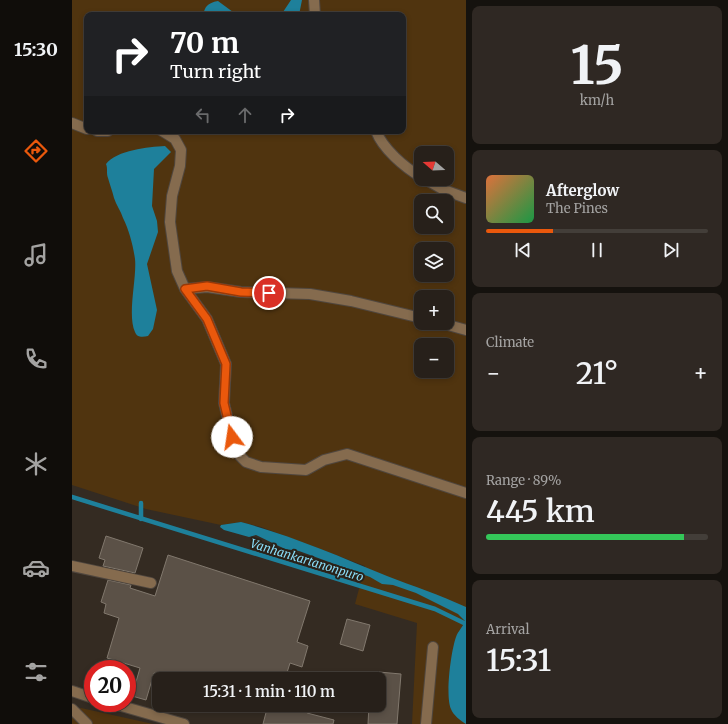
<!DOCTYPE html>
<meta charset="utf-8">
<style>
:root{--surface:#27201a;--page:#2f2823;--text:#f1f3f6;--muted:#a4a3a2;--line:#433e39;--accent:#ea580c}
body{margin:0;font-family:Merriweather,serif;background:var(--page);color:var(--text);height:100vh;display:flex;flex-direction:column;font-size:15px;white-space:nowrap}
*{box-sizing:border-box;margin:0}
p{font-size:13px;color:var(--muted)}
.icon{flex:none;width:22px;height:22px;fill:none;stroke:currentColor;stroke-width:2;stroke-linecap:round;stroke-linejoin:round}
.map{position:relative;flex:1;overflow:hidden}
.panel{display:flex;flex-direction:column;gap:6px;padding:6px;background:#15120e;width:262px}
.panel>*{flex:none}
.guide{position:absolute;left:12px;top:12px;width:322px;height:122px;border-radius:8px;box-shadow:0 2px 6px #0003,0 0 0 1px var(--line);background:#202124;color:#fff;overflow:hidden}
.needle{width:26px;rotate:289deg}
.fabs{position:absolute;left:342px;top:146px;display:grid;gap:8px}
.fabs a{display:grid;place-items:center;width:40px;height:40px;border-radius:8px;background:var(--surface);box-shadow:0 2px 6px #0003,0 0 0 1px var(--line);font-size:20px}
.speed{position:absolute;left:12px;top:660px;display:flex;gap:8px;font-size:20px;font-weight:700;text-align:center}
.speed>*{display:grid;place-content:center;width:52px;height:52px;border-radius:50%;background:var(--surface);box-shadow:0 2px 6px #0003,0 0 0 1px var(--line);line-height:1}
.speed .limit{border:6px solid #d22;background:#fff;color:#111}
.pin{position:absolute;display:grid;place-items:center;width:34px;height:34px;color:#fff;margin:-17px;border:2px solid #fff;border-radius:50%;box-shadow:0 1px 4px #0007}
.me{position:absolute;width:44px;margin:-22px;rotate:346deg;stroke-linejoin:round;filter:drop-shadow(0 0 3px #0008)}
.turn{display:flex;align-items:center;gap:14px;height:84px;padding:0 20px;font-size:18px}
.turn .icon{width:52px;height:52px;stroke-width:2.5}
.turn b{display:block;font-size:28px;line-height:34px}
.lanes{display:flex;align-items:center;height:38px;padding:0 20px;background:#0003;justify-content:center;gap:20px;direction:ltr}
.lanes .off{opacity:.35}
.big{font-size:30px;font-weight:600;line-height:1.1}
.panel .tile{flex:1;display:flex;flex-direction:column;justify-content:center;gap:6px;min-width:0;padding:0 14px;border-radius:8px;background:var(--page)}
.panel .dial{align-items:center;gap:0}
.dial b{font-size:52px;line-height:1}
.song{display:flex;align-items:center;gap:12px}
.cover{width:48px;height:48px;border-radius:6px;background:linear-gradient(135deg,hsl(20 70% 55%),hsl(140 70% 35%))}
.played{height:4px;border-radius:2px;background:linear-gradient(90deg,var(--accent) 30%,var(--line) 30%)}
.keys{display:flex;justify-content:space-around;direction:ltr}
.heat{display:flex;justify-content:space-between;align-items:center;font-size:22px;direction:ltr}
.charge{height:6px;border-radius:3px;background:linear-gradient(90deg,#34c759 89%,var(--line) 0)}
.trip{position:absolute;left:80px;top:672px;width:234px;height:40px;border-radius:8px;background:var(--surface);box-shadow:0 2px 6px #0003,0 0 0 1px var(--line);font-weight:600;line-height:40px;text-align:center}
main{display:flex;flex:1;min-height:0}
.dock{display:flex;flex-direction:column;width:72px;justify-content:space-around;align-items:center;background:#100d0a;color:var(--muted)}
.dock .icon{width:28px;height:28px}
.dock .on{color:var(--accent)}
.dock b{font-size:18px;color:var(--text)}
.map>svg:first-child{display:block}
.green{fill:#50340f;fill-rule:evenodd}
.water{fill:#1e809b}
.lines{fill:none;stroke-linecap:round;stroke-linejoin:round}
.stream{stroke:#1e809b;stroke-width:4.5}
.building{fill:#5b5147;stroke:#81786d}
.minor-casing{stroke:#50473f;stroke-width:12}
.minor{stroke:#856b4e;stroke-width:10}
.route-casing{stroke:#983908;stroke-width:10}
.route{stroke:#ea580c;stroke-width:7}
.labels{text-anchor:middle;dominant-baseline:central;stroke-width:4;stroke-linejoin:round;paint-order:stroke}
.water-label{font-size:12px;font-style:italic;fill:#8addf8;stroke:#292219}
</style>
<main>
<nav class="dock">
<b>15:30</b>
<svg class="icon on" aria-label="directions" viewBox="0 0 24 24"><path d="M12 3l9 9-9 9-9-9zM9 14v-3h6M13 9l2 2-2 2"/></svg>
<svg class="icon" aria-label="music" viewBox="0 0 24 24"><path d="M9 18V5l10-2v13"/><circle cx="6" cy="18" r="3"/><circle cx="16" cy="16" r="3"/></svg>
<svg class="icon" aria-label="phone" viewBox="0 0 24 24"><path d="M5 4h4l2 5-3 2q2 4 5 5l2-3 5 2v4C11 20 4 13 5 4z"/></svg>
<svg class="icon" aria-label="climate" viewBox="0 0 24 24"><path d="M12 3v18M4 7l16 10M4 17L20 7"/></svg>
<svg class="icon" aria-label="car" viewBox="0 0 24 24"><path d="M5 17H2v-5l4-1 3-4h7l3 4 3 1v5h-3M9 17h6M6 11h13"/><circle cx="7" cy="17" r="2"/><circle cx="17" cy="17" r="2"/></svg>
<svg class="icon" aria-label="filters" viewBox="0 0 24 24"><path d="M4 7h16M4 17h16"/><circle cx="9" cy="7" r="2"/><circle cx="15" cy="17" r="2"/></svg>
</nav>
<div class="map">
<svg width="394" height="724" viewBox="0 0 394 724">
<rect width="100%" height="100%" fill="#342b22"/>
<path class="green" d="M 0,0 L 394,0 L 394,724 L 340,724 L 345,623 L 283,604 L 293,566 L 189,527 L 169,522 L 149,525 L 74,509 L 0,485 ZM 15,15 L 331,15 L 331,131 L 15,131 ZM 349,153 L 375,153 L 375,179 L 349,179 ZM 349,201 L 375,201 L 375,227 L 349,227 ZM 349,249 L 375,249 L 375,275 L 349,275 ZM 349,297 L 375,297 L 375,323 L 349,323 ZM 349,345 L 375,345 L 375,371 L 349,371 Z
M 9,708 L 81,724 L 0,724 L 0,710 Z"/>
<path class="water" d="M 219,0 L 230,0 L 227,15 L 209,15 Z
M 146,1 L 165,15 L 131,15 C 133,7 135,3 146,1 Z
M 93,146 L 99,152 L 82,169 L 80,206 L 85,221 L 86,232 L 75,264 L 85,310 L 81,329 L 76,336 C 71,337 65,338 63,332 C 55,315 65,278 63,259 C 61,245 57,230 51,218 C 49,211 44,205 42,198 C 40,190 38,185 36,178 C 34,173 36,169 34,164 C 45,150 76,147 93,146 Z
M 169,522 C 218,535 267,556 315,576 C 341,586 368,595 394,607 L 394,724 C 389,721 381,715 379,709 C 373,696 379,651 384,637 C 386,631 391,627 393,621 L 386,614 L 344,593 L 321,585 L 310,584 L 298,577 L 227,551 L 213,549 L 184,535 L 177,537 L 152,530 L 148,527 L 149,525 Z"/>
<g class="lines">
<path class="stream" d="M 0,497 L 363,609 L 394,624
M 69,503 L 69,519"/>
</g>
<path class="building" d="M 34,536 L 71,548 L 63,573 L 31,566 L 33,560 L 27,558 Z
M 96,555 L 238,601 L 225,642 L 236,646 L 230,667 L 218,663 L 213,679 L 101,679 L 82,673 L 74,700 L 60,696 L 68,668 L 35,658 L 47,618 L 32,613 L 34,604 L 29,602 L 36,580 L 59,585 L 58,588 L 83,596 Z
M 275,619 L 298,625 L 291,651 L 268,644 Z
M 307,672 L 329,674 L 325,724 L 296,724 L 297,705 L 307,705 Z
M 196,705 L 237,705 L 235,713 L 262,720 L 261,724 L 191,724 Z"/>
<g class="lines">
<g class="minor-casing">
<path id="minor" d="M 242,0 L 243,15
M 0,123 L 15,129
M 25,131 L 36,131
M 90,131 L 103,139 L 109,150 L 108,166 L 100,196 L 98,222 L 105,271 L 113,289 L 135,319 L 154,364 L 152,403 L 160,437 L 168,456 L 174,462 L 189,467 L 234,470 L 252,460 L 275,454 L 394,493
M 304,131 C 311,149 332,167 349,177
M 353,179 L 372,190 L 394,198
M 113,289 L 135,287 L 169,292 L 238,294 L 279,301 L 349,318
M 369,323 L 394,330
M 0,566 L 79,583
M 0,691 L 21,698
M 39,703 L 112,724
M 0,709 L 15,724
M 354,724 L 361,647"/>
</g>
<use href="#minor" class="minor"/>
</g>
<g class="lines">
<g class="route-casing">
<path id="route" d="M 160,437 L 152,403 L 154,364 L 135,319 L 113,289 L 135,286 L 169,292 L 197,293"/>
</g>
<use href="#route" class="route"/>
</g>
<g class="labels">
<g class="water-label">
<text transform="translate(235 560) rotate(17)">Vanhankartanonpuro</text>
</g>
</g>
</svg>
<div class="fabs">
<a><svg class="needle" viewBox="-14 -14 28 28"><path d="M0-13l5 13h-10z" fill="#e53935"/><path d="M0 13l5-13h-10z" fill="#a4a3a2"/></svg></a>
<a><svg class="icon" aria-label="search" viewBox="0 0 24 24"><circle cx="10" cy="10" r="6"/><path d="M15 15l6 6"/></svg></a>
<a><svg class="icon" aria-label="layers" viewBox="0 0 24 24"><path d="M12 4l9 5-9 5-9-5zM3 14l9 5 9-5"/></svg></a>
<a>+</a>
<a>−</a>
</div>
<div class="speed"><div class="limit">20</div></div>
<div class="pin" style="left:197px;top:293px;background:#d93025"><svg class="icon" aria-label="arrive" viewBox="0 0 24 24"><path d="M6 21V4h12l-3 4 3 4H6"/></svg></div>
<svg class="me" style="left:160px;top:437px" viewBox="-20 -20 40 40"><circle r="19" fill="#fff"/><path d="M0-13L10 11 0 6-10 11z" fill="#ea580c"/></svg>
<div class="trip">15:31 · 1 min · 110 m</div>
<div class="guide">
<div class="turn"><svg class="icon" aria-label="right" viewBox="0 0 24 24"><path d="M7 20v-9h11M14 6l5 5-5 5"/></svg><div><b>70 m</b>Turn right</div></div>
<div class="lanes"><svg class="icon off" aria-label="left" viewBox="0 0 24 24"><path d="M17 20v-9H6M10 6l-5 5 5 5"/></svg><svg class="icon off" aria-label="ahead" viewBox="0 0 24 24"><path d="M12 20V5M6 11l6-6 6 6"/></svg><svg class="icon" aria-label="right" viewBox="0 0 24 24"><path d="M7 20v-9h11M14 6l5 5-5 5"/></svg></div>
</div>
</div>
<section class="panel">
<div class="tile dial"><b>15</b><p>km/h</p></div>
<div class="tile">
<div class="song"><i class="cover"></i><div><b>Afterglow</b><p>The Pines</p></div></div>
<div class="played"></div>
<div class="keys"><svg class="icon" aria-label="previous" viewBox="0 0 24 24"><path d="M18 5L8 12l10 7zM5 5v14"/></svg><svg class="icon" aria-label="pause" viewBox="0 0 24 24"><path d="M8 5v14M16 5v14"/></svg><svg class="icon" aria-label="next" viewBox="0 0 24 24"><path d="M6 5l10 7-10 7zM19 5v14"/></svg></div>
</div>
<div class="tile"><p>Climate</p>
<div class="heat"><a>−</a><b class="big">21°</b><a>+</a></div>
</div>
<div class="tile"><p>Range · 89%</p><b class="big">445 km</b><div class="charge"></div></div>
<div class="tile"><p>Arrival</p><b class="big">15:31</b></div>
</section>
</main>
